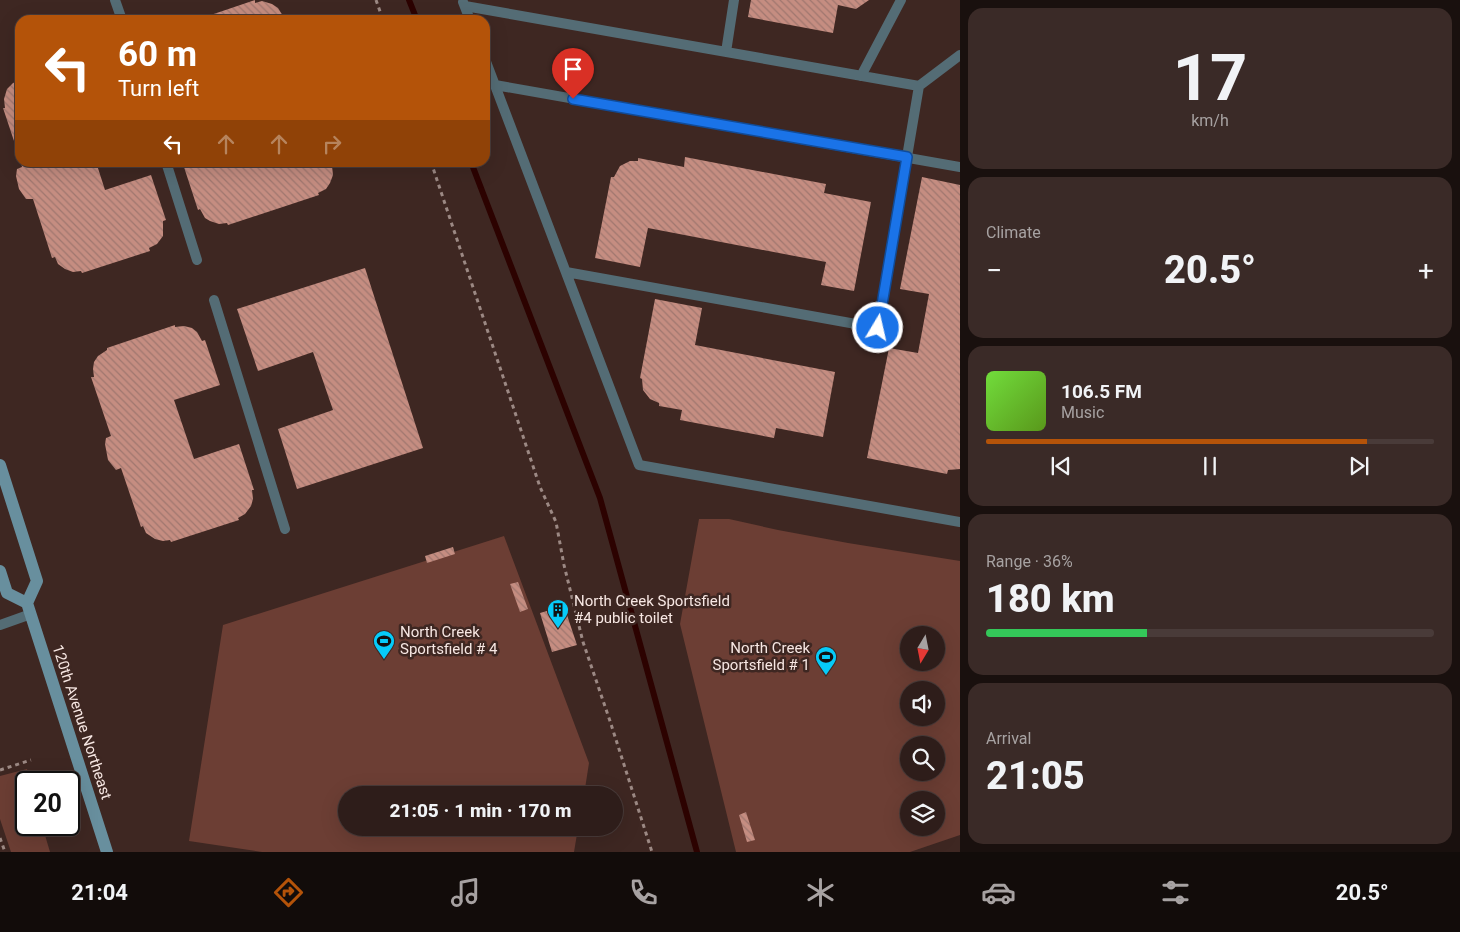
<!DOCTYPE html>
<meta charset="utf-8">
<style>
:root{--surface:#2e1d1a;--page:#3a2a27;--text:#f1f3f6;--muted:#a7a2a2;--line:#493b39;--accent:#b45309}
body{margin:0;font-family:Roboto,sans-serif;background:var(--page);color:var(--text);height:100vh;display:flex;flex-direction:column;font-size:19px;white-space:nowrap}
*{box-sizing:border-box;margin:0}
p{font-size:16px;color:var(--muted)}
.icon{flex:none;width:28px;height:28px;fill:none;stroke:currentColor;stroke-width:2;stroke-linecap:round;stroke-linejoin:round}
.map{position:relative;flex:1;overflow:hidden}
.drawer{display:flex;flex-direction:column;gap:8px;padding:8px;background:#19100e;width:500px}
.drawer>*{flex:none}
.banner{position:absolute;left:15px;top:15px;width:475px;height:152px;border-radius:15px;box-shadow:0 5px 20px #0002,0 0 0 1px var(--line);background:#b45309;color:#fff;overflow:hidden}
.needle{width:32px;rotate:190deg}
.buttons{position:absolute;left:900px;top:626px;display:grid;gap:10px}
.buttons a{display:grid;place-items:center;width:45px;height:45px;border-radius:50%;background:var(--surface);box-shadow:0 5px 20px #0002,0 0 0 1px var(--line);font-size:25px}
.speed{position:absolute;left:15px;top:771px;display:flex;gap:10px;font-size:25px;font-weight:700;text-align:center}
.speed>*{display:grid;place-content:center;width:65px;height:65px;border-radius:50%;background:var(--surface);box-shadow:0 5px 20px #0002,0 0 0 1px var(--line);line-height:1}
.speed .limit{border:2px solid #111;border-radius:8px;background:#fff;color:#111}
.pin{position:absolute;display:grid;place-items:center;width:42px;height:42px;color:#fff;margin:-51px -21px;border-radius:50% 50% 50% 0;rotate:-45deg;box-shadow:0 0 5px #0007}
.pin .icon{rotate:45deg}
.me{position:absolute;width:55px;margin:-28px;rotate:9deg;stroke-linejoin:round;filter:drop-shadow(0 0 4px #0008)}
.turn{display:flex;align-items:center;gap:18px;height:105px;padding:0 20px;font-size:22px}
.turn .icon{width:65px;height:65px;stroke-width:2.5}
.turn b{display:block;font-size:35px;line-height:42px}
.lanes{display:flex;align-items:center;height:48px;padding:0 20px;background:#0003;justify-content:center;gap:25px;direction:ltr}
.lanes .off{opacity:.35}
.big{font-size:38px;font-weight:800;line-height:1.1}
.drawer .widget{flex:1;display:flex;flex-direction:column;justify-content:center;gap:8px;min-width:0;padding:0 18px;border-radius:15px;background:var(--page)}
.drawer .dial{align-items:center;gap:0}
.dial b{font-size:65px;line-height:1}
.song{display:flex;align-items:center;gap:15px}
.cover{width:60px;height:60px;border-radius:8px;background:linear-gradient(135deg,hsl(100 70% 55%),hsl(90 70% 35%))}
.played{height:5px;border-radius:2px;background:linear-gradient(90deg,var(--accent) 85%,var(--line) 85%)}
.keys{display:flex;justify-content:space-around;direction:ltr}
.heat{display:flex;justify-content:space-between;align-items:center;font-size:28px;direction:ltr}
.charge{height:8px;border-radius:4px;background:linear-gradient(90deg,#34c759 36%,var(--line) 0)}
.trip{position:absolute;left:338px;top:786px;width:285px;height:50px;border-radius:25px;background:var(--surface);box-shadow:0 5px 20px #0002,0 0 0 1px var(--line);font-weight:800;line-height:50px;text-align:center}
.menu{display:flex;height:80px;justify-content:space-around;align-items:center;background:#120c0a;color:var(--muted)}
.menu .icon{width:35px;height:35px}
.menu .selected{color:var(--accent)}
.menu b{font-size:22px;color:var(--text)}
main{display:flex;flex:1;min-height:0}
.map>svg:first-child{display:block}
.green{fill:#6c3e34;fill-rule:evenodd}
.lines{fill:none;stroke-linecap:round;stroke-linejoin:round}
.stream{stroke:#2c0200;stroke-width:6}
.building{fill:url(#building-back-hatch)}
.path{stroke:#9c8984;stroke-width:3;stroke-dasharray:4 4;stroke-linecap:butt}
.lane{stroke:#546c75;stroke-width:10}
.secondary{stroke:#688f9e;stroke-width:12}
.route-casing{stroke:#114b97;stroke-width:12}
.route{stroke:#1a73e8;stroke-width:9}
.labels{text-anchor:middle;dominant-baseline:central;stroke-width:5;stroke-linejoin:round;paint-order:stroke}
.poi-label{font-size:15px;fill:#f7e7e3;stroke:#3e2722;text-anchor:start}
.street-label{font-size:15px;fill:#f7e7e3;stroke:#3e2722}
</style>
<main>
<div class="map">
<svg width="960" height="852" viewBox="0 0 960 852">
<defs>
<pattern id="building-back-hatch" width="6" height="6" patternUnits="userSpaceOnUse" patternTransform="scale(1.25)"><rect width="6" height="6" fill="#c58d81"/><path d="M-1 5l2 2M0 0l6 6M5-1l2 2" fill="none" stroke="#a0776f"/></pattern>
</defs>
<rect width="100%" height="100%" fill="#3e2722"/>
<path class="green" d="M 699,519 L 729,519 L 778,530 L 848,543 L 960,561 L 960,835 L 910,852 L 736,852 L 680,624 ZM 909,635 L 936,635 L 936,662 L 909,662 ZM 909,690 L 936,690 L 936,718 L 909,718 ZM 909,745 L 936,745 L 936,772 L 909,772 ZM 909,800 L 936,800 L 936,828 L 909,828 Z
M 504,536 L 589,763 L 584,795 L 346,795 L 346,828 L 578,828 L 574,852 L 262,852 L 189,841 L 223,625 Z
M 27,769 L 30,782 L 26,782 L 26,825 L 42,825 L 50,852 L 11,852 L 0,819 L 0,776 Z"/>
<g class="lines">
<path class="stream" d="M 409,0 L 417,20
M 471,162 L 600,498 L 697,852"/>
</g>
<path class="building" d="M 255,0 L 255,3 L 262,1 L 272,4 L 278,8 L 283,16 L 285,16 L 286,20 L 196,20 Z
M 751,0 L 869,0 L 856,9 L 838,5 L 833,33 L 748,17 Z
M 20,80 L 20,159 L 3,108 L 5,108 L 4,99 L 7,89 L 13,83 Z
M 685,157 L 826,184 L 824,193 L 871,202 L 854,291 L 821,285 L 826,262 L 648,228 L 640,267 L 595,258 L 611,177 L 614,177 L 620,166 L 630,161 L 638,161 L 638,158 L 684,167 Z
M 21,162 L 96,162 L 105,190 L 151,175 L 166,220 L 163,221 L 163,236 L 157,244 L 149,248 L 150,251 L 82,273 L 81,271 L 73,272 L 65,269 L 58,264 L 55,257 L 52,258 L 33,199 L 26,199 L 19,189 L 16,176 L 17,169 L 22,167 Z
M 189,162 L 333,162 L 334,165 L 332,166 L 333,175 L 330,183 L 326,189 L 318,193 L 319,195 L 228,225 L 227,223 L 219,224 L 210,221 L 205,218 L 200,209 L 198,210 L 183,164 Z
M 922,177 L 960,185 L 960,469 L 948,470 L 947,474 L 867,458 L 889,348 L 918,353 L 929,294 L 900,289 Z
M 365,268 L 423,448 L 297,489 L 278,429 L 333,410 L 313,352 L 258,371 L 237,309 Z
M 655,299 L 702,308 L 695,345 L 835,372 L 823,437 L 776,428 L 774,438 L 680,420 L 682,410 L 659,406 L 659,403 L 650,399 L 643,390 L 642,379 L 640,378 Z
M 175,325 L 175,327 L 184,326 L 192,328 L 197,332 L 202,341 L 205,340 L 220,385 L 174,400 L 194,459 L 239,444 L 254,490 L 252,490 L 253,499 L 251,506 L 245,514 L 238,518 L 239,520 L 171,542 L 170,540 L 163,541 L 155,539 L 146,533 L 143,526 L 141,527 L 121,468 L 116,470 L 108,460 L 105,444 L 106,438 L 111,436 L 91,377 L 94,377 L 93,369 L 94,362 L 98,356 L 107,350 L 107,348 Z
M 453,547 L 455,554 L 427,563 L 425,556 Z
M 518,582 L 528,609 L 520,612 L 510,584 Z
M 564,606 L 577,645 L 552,652 L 540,613 Z
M 746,812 L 755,840 L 747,842 L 739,815 Z"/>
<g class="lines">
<path class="path" d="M 376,0 L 383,20
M 431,162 L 540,487 L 556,522 L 564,565 L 583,642 L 610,721 L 652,852
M 0,770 L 31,760
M 0,838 L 5,852"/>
<path class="lane" d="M 115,0 L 122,20
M 463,2 L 470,20
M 465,6 L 919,86
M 726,52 L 734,0
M 485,59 L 639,465 L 960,522
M 861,76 L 901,0
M 495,85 L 960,167
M 166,162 L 197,260
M 566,272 L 878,328 L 919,86 L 960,55
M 214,300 L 285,529
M 0,625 L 31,614"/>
<path class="secondary" d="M 0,465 L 37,581 L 27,603 L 107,852
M 0,571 L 7,593 L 27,603"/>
</g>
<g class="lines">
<g class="route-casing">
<path id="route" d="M 573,99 L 907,157 L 878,328"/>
</g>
<use href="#route" class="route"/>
</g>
<defs>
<g id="building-pin" transform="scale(1.125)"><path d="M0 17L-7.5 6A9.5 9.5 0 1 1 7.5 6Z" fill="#06cbf9" stroke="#3e2722"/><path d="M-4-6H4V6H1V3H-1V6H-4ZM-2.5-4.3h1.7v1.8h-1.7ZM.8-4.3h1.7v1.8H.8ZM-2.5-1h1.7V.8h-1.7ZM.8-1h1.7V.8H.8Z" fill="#111"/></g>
<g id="stadium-pin" transform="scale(1.125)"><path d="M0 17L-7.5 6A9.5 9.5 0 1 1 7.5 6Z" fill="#06cbf9" stroke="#3e2722"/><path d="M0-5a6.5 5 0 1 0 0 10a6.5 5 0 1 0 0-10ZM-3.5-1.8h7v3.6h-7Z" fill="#111"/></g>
</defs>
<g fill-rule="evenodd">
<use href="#building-pin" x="558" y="610"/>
<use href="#stadium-pin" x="384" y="641"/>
<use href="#stadium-pin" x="826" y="657"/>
</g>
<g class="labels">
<g class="poi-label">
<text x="574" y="601">North Creek Sportsfield<tspan x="574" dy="17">#4 public toilet</tspan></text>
<text x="400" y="632">North Creek<tspan x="400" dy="17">Sportsfield # 4</tspan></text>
<text x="810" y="648" text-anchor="end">North Creek<tspan x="810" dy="17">Sportsfield # 1</tspan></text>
</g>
<g class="street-label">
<text transform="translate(82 722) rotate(72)">120th Avenue Northeast</text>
</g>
</g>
</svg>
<div class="buttons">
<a><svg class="needle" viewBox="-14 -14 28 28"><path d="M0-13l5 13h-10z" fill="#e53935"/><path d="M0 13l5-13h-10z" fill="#a7a2a2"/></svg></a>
<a><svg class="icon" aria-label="sound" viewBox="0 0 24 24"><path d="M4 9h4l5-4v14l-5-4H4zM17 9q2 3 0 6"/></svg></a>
<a><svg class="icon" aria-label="search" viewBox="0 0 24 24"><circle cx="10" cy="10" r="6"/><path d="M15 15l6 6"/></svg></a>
<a><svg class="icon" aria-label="layers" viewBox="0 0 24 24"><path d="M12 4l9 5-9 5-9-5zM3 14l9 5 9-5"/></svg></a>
</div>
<div class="speed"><div class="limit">20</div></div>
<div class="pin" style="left:573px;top:99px;background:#d93025"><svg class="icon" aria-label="arrive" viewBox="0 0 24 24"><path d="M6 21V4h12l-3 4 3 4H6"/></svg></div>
<svg class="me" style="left:878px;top:328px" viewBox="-20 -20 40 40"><circle r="17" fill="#1a73e8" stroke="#fff" stroke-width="3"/><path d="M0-11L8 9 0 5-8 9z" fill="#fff"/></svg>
<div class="trip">21:05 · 1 min · 170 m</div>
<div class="banner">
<div class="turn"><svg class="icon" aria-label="left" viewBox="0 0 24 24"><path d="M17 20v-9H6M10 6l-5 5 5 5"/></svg><div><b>60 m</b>Turn left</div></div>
<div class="lanes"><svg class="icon" aria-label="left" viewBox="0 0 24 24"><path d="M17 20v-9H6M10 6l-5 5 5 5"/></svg><svg class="icon off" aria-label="ahead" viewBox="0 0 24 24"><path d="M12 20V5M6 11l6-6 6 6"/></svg><svg class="icon off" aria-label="ahead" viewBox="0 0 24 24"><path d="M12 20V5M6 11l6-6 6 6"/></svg><svg class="icon off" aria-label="right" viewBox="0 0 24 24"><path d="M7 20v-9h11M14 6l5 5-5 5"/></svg></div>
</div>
</div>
<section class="drawer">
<div class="widget dial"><b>17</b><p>km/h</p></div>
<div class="widget"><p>Climate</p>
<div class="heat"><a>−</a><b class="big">20.5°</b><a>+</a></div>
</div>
<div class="widget">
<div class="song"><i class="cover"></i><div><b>106.5 FM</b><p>Music</p></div></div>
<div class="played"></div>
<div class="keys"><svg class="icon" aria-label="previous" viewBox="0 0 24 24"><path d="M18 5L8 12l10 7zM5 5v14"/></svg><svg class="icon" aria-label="pause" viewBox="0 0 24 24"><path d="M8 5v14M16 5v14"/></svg><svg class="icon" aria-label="next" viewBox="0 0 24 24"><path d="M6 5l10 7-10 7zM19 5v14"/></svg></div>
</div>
<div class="widget"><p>Range · 36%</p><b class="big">180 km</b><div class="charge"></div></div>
<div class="widget"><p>Arrival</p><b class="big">21:05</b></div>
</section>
</main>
<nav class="menu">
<b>21:04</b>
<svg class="icon selected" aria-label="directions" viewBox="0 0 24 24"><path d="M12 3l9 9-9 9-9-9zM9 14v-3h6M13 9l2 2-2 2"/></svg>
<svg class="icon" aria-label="music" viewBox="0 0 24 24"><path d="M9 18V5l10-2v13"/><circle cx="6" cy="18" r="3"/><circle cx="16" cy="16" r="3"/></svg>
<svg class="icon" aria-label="phone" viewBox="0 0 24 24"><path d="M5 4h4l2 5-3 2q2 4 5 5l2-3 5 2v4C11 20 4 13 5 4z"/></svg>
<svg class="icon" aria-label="climate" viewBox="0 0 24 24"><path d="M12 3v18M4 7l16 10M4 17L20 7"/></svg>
<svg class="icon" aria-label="car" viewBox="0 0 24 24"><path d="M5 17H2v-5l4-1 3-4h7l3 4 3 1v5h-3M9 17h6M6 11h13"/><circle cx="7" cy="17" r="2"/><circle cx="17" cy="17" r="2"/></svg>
<svg class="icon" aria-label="filters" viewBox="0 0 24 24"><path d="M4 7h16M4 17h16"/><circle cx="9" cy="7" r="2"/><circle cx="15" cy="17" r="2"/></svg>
<b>20.5°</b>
</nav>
